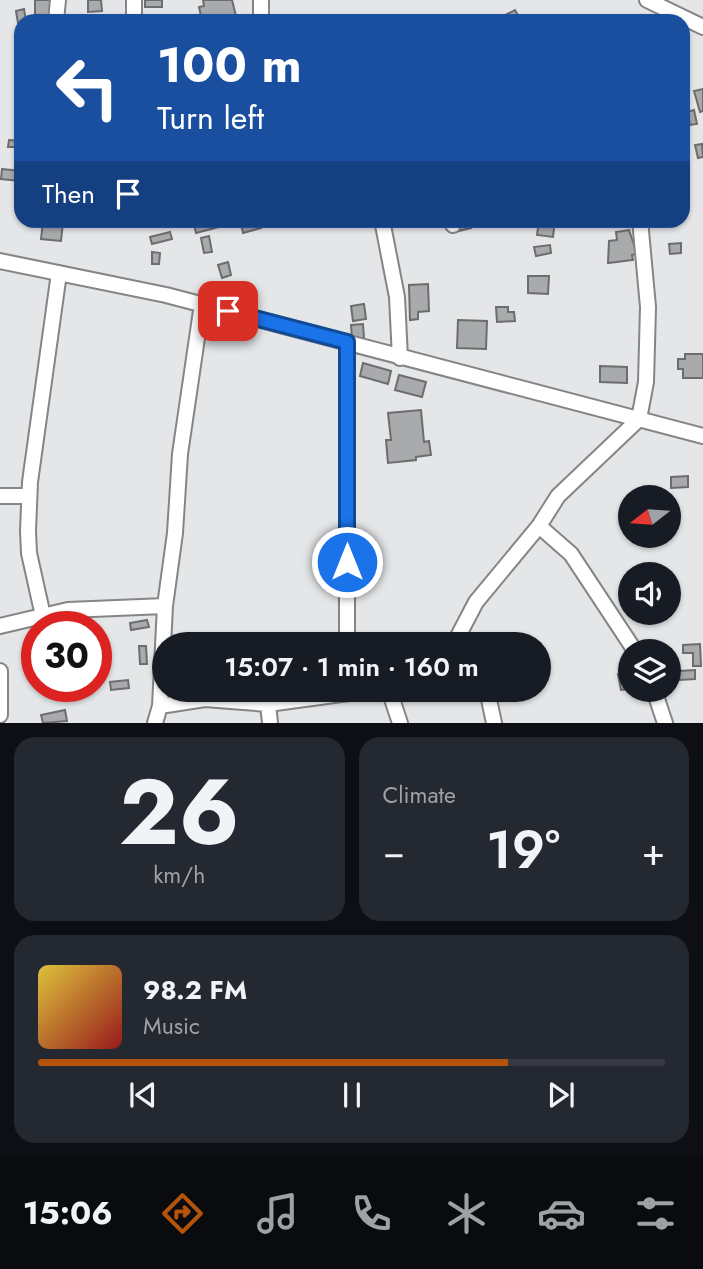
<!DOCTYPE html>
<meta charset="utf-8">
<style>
:root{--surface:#171b24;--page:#242831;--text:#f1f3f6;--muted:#9ea1a6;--line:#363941;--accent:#b45309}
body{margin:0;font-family:Jost,sans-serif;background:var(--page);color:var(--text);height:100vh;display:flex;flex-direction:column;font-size:26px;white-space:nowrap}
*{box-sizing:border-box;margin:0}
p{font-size:23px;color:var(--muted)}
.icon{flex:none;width:38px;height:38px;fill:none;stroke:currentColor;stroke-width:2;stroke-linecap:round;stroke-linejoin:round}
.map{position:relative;height:723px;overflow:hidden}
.drawer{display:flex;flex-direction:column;gap:14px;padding:14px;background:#0d0f14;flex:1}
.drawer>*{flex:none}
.banner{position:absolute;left:14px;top:14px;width:676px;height:214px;border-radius:21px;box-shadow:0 2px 5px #0004;background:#1a4fa0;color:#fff;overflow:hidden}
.needle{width:46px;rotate:253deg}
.tools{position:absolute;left:618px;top:485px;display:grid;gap:14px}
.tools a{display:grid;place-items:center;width:63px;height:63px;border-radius:50%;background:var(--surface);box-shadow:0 2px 5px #0004;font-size:35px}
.speed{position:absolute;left:21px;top:611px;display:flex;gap:14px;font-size:35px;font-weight:700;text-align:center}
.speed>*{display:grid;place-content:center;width:91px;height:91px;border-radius:50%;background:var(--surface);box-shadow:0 2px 5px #0004;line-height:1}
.speed .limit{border:10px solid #d22;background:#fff;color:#111}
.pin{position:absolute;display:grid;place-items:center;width:60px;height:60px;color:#fff;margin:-30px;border-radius:14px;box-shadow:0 4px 10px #0006}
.me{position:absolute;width:77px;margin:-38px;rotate:0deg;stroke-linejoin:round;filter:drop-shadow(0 0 5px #0008)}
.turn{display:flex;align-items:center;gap:24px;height:147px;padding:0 28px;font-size:32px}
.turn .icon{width:91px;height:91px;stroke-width:2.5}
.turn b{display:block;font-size:49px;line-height:60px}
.then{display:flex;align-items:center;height:66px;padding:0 28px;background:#0003;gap:14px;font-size:26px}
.big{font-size:52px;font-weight:600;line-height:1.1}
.drawer .tile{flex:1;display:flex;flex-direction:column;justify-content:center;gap:10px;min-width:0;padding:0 24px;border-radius:21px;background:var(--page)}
.drawer .dial{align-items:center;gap:0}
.dial b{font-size:91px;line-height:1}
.song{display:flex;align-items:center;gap:21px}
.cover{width:84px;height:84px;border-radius:10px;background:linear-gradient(135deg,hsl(50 70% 55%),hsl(0 70% 35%))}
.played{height:7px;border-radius:4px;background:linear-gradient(90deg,var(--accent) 75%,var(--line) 75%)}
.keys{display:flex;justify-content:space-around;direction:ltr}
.heat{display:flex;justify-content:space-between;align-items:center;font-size:38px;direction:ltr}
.drawer .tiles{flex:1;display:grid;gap:14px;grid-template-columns:1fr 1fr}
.tile:last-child{grid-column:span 2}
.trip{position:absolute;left:152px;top:632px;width:399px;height:70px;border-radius:35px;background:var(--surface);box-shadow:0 2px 5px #0004;font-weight:600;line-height:70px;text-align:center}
.tabs{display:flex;height:112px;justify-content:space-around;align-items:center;background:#090b0e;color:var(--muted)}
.tabs .icon{width:49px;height:49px}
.tabs .on{color:var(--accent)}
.tabs b{font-size:32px;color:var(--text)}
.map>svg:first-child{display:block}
.building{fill:#a9aaac;stroke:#6c6d6e;stroke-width:2}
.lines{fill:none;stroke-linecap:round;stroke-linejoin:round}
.minor-casing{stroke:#848587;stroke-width:18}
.minor{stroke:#fff;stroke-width:14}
.route-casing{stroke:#114b97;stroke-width:18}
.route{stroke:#1a73e8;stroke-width:12}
</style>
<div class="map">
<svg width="703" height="723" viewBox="0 0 703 723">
<rect width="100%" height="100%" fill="#e4e6e8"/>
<path class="building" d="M 35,0 L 53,0 L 54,17 L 35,17 Z
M 88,0 L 101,0 L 102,11 L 88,12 Z
M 145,0 L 162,0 L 162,7 L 145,7 Z
M 203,0 L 232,0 L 236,16 L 229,18 L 229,21 L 202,21 L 199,7 L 204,6 Z
M 24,9 L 26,21 L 18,23 L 16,11 Z
M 515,10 L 521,21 L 511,21 L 507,14 Z
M 703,89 L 703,111 L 700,112 L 694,91 Z
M 694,110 L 697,124 L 690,125 L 687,112 Z
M 9,140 L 21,141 L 21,153 L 16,153 L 16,147 L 8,147 Z
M 702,144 L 703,157 L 698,158 L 695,145 Z
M 2,169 L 21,171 L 20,181 L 1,179 Z
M 193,220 L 218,220 L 219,227 L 196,233 Z
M 248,220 L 258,220 L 261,228 L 243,233 L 241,223 Z
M 539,220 L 555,220 L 553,237 L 537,235 Z
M 43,221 L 63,223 L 61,241 L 41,239 Z
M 469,221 L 471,228 L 459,231 L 457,224 Z
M 629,230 L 637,254 L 632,255 L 633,260 L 608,263 L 609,241 L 617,240 L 616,232 Z
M 170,232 L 172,239 L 152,244 L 150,237 Z
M 209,236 L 212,252 L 204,253 L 201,238 Z
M 681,243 L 681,253 L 670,254 L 669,244 Z
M 550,245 L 551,253 L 536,256 L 534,247 Z
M 152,252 L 160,253 L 159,264 L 152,264 Z
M 228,262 L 231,275 L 222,278 L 218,265 Z
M 528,276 L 549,276 L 548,294 L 528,293 Z
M 428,284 L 429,311 L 418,312 L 418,319 L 410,320 L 409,285 Z
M 364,304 L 366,319 L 353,321 L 351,306 Z
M 496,307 L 508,307 L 508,312 L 514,312 L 515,321 L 497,322 Z
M 458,320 L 487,321 L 486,349 L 457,348 Z
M 363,324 L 364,338 L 352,338 L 351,325 Z
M 685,354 L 703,354 L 703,378 L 683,378 L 683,369 L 678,369 L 678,359 L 685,359 Z
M 363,363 L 391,371 L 388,384 L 360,376 Z
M 600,366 L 627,367 L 627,383 L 600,382 Z
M 399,375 L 426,382 L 422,397 L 395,390 Z
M 421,410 L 424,442 L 429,441 L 431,455 L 416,457 L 416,460 L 388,463 L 386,440 L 391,440 L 388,413 Z
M 688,476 L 688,487 L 671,488 L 671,477 Z
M 147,620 L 149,627 L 131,630 L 130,623 Z
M 700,644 L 701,666 L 693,666 L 693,653 L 683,653 L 683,645 Z
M 139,646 L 146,646 L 147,664 L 140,664 Z
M 695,670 L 695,679 L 679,680 L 679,671 Z
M 630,672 L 630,689 L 621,690 L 618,674 Z
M 128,680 L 129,688 L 111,690 L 110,682 Z
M 65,710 L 67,721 L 43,723 L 41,715 Z"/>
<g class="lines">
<g class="minor-casing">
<path id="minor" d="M 134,0 L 134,21
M 261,0 L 261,21
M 647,0 L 703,27
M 56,21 L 58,0
M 382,220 L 397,297 L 400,358
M 452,220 L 453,225
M 0,261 L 166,295 L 703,436
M 347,342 L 347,644
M 0,496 L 29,496
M 539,526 L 571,554 L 635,651
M 43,616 L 29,553 L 28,531 L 30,482 L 59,273
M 0,626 L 68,610 L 165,606
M 454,644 L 476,602 L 539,526 L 558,496 L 639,419 L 646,382 L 648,307 L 640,220
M 0,671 L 0,715
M 389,690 L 400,723
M 487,690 L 494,723
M 654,690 L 665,723
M 268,704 L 270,723
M 160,706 L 205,699 L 268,704 L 371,690
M 155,723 L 160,706 L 165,606 L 175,533 L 180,454 L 202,304"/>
</g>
<use href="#minor" class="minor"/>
</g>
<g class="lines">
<g class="route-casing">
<path id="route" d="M 228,311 L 347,342 L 347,562"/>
</g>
<use href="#route" class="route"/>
</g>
</svg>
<div class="tools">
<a><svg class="needle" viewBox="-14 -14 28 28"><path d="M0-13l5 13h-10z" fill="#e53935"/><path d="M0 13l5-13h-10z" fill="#9ea1a6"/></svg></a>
<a><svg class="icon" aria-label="sound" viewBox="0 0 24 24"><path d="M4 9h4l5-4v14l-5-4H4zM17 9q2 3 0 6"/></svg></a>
<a><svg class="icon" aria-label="layers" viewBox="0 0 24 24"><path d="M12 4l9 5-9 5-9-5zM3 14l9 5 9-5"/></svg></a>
</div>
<div class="speed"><div class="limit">30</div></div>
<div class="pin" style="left:228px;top:311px;background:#d93025"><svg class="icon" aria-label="arrive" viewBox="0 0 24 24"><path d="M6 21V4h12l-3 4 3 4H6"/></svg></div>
<svg class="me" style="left:347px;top:562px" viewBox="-20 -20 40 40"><circle r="17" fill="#1a73e8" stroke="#fff" stroke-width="3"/><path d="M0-11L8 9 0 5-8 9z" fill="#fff"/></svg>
<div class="trip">15:07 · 1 min · 160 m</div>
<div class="banner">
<div class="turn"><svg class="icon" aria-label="left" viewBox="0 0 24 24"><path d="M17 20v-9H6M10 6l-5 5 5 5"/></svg><div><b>100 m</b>Turn left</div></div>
<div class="then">Then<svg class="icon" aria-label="arrive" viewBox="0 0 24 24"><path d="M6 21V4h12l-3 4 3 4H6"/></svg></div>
</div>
</div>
<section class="drawer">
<div class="tiles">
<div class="tile dial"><b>26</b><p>km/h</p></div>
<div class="tile"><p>Climate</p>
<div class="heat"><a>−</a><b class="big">19°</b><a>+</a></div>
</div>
<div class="tile">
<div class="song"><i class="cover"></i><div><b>98.2 FM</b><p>Music</p></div></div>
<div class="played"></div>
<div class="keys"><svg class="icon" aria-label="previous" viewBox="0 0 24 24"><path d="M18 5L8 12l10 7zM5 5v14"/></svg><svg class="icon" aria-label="pause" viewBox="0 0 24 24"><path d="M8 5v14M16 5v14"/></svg><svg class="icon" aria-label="next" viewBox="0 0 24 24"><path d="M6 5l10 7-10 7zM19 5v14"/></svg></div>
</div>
</div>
</section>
<nav class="tabs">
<b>15:06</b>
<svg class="icon on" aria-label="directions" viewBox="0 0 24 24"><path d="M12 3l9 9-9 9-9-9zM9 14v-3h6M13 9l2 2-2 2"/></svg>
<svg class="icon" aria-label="music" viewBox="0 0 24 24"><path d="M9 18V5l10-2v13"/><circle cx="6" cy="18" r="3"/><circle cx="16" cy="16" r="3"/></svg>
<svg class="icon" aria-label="phone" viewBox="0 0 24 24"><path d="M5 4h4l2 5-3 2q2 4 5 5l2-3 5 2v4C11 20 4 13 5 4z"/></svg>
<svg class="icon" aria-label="climate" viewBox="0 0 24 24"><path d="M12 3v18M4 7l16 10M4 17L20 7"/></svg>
<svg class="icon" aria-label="car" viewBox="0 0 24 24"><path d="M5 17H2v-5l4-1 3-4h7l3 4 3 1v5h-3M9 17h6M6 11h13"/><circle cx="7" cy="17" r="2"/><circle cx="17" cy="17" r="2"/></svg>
<svg class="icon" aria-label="filters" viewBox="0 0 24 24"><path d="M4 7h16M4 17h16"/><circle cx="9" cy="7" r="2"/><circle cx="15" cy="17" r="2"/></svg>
</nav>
